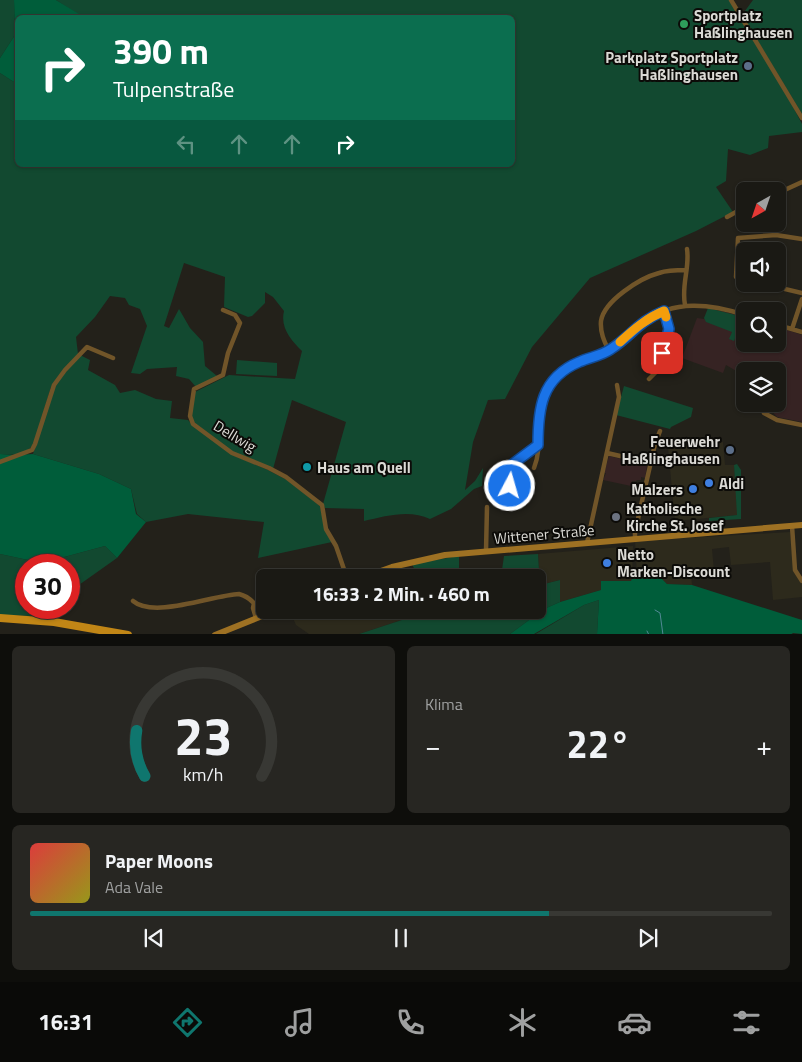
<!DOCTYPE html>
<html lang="de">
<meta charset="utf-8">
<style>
:root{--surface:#1a1914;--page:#272622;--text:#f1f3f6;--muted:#9fa0a0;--line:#383834;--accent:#0f766e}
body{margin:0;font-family:"Titillium Web",sans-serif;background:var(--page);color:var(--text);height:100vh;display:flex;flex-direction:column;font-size:19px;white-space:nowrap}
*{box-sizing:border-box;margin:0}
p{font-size:16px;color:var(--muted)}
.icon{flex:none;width:28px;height:28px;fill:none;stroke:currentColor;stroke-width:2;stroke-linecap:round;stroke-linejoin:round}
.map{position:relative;height:634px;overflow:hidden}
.panel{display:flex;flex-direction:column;gap:12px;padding:12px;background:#0e0e0b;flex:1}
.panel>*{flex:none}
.hud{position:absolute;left:15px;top:15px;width:500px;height:152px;border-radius:8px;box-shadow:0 1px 4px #0004,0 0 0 1px var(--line);background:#0b6e4f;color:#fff;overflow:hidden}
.needle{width:32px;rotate:220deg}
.fabs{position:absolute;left:736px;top:182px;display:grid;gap:10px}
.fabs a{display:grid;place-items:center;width:50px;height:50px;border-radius:8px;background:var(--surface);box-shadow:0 1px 4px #0004,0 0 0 1px var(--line);font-size:25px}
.speed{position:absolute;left:15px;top:554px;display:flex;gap:10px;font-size:25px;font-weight:700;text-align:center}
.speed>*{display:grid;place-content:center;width:65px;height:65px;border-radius:50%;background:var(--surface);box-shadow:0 1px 4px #0004,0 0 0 1px var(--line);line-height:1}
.speed .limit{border:8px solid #d22;background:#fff;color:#111}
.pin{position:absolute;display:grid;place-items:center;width:42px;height:42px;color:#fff;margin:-21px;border-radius:10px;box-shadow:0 2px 8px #0006}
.me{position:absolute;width:55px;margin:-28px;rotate:6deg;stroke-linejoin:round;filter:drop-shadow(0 0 4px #0008)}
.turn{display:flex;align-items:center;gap:18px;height:105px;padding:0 15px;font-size:22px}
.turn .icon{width:65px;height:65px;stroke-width:2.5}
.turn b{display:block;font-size:35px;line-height:42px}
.lanes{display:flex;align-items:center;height:48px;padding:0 15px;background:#0003;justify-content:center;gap:25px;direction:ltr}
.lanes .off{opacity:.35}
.big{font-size:38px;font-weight:700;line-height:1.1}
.panel .widget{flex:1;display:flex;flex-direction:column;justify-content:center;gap:8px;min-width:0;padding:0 18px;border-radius:8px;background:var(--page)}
.panel .dial{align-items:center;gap:0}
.dial svg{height:130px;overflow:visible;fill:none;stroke:var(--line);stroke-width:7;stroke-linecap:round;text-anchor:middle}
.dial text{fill:var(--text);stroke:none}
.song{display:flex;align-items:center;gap:15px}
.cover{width:60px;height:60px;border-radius:8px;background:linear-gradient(135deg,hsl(0 70% 55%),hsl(60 70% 35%))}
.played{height:5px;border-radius:2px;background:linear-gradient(90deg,var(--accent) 70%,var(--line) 70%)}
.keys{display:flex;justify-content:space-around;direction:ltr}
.heat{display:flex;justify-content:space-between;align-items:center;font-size:28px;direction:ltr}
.panel .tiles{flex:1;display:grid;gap:12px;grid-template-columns:1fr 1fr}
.widget:last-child{grid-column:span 2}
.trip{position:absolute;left:256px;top:569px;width:290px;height:50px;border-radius:8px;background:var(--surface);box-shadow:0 1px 4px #0004,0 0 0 1px var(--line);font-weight:700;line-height:50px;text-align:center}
.tabs{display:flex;height:80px;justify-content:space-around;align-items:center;background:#0a0a08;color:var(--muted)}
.tabs .icon{width:35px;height:35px}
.tabs .active{color:var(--accent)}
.tabs b{font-size:22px;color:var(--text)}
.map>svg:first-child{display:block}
.built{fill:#2d2a1c}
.education{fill:#362323}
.green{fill:#124930}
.forest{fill:#005d3a}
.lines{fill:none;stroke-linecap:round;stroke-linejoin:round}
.stream{stroke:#528a95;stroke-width:1}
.street{stroke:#715529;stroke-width:4.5}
.secondary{stroke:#9e7123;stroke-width:6}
.primary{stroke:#c18616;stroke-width:8}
.route-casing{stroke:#114b97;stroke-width:12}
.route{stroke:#1a73e8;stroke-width:9}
.slow{stroke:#f59e0b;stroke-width:9}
.leisure-dot{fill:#2e9e5b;stroke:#0c0b08;stroke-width:2}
.service-dot{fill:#5c6f8a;stroke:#0c0b08;stroke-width:2}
.culture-dot{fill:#0f9aa8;stroke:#0c0b08;stroke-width:2}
.shop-dot{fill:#3f7fe0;stroke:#0c0b08;stroke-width:2}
.worship-dot{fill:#6b7280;stroke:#0c0b08;stroke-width:2}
.labels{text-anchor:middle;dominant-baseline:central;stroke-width:4;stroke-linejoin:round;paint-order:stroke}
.poi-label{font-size:15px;font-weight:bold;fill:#dbdad5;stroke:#0c0b08;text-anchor:start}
.street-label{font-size:15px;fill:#dbdad5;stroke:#0c0b08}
</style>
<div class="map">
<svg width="802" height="635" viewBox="0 0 802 635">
<rect width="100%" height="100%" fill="#23211a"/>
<path class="built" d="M 723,442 L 725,465 L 734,465 L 738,515 L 675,521 L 668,447 Z
M 790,532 L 794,572 L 802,584 L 802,597 L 773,600 L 770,562 L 731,565 L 729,547 L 712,549 L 714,571 L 691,574 L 692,585 L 667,584 L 658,576 L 637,575 L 635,541 Z
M 633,546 L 632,581 L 602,581 L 601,590 L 560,602 L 560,580 L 540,585 L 538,554 Z
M 292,610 L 417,610 L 414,616 L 356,635 L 309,634 L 296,625 L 290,611 Z"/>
<path class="education" d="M 721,311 L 745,317 L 745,344 L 778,344 L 778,327 L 802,335 L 802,422 L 777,417 L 769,408 L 764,407 L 764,404 L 778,404 L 778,371 L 745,371 L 745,376 L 726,365 L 723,373 L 682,358 L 697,318 L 718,321 Z
M 609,456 L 646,465 L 647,466 L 645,478 L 641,477 L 641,480 L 637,480 L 636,481 L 632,481 L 631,486 L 603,480 L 606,473 L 604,473 Z"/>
<path class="green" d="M 0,0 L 14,0 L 15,35 L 0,58 Z
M 56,0 L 729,0 L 790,101 L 802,124 L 802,132 L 769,136 L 768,148 L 750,155 L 728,149 L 726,181 L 716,187 L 733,212 L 696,231 L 590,278 L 532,347 L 505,399 L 488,400 L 473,442 L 465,490 L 475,481 L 483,468 L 482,486 L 474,489 L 451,509 L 430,519 C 410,509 385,516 364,521 L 364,509 L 325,508 L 323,504 L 346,422 L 292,400 L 273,469 L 234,453 L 191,420 L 195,392 L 229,375 L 295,379 L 302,351 C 291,340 280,328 284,311 L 273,297 L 265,292 L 265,303 L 252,316 L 248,317 L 224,307 L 225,277 L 184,263 L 164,326 L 169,328 L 179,309 L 190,328 L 203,342 L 205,366 L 217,376 L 196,387 L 189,379 L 176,376 L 177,367 L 147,369 L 140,374 L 131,373 L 147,326 L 140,309 L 129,305 L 125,298 L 110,296 L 95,317 L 76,337 L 78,354 L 59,375 L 51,387 L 34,443 C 27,456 13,455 0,454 L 0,73 L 17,84 L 18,165 L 512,165 L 512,18 L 84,18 Z
M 753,0 L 802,0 L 802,114 L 742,15 Z
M 708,308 L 743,317 L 734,341 L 729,339 L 732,332 L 706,322 L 704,318 Z
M 80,355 L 90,360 L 88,370 L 115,385 L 120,393 L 135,390 L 156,399 L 172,401 L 170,418 L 188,420 L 193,426 L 235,456 L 266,469 L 287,480 L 309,497 L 320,506 L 326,531 L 332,542 L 258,558 L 264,522 L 188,514 L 146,522 L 137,514 L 131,489 L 99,474 L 33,454 L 55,385 Z
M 237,360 L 277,363 L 277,376 L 236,374 Z
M 624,386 L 693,408 L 691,417 L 671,427 L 670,429 L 616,415 Z
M 737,464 L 741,470 L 741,519 L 709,521 L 709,518 L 737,515 L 734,465 Z
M 105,546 L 117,558 L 69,592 L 69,565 L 26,565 L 26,608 L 40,608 L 31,616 L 0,615 L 0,554 L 42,563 Z
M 538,554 L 540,585 L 560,580 L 560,602 L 544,609 L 510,634 L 356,635 L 414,616 L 417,610 L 538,610 L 538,578 L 501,577 L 504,556 Z
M 459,556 L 459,577 L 418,577 L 412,564 Z
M 599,600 L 597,634 L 534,635 L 584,605 Z"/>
<path class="forest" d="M 14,0 L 56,0 L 84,17 L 18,18 L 17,84 L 0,73 L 0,58 L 15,35 Z
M 0,454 L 16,455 L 33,454 L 99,474 L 131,489 L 136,514 L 146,522 L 117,558 L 105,546 L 42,563 L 0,554 Z
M 644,578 L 661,578 L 667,584 L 692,585 L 802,620 L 802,634 L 793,633 L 790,635 L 597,634 L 599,600 L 584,605 L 534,634 L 510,634 L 544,609 L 560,602 L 601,590 L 601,581 L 631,581 L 632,579 Z"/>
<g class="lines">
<path class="stream" d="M 655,610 L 660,613 L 663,635
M 647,631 L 649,635"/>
<path class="street" d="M 731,0 L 802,118
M 778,193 L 802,182
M 727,217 L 745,207
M 745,280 L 736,277 L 738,238 L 776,235 L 802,239
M 764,284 L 802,293
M 685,305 C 681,285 690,268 687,249
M 223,310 L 235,315 L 240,323 L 228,353 L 223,375 L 194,389 L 190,416 L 193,424 L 232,453 L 269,468 L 286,477 L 322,505 L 326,529 L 336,546 L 347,578
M 778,325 L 802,332
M 792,329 L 802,299
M 609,351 C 604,341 600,332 601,321 C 604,301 640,278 659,273 C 668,270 677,270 686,270
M 649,379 L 656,372 L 668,335 L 669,329 L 664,311
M 764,413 L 777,420 L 802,425
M 607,453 L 651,463
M 0,462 L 32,450 L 35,444 L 54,385 L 65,370 L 87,347 L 113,358
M 534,468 C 544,444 533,416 546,391 C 562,360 584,365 608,351 C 621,344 631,331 643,322 C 674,299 711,304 745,315
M 511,486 L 509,471 L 510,466 L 538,445
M 792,526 L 795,570 L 802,581
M 635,539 L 635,532 L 655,444 L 660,431
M 587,543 L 619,397 L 617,385
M 486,551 L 487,507
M 133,601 C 154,619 213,595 239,594 C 251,597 257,606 262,616
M 254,603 L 253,608 L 256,618"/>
<path class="secondary" d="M 361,578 L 392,567 L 445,555 L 802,525
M 215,635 L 277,610"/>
<path class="primary" d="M 0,618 L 54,622 L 128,635"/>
</g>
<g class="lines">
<g class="route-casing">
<path id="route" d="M 510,486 L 509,475 L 510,466 L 538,445 C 538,409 541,378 579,362 C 590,357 601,356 611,349 C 631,336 639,321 664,311 L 669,329 L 662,353"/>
</g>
<use href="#route" class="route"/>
<path class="slow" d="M 620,342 C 634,329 647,318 664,311 L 666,317"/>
</g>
<circle class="leisure-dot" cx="684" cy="24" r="5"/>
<g class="service-dot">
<circle cx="748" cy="66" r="5"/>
<circle cx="730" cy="450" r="5"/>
</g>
<circle class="culture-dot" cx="307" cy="467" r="5"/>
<g class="shop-dot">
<circle cx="709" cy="483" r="5"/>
<circle cx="693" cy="489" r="5"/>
<circle cx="607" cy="563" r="5"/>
</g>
<circle class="worship-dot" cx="616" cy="517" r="5"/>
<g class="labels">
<g class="poi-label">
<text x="694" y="15">Sportplatz<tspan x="694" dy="17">Haßlinghausen</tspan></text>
<text x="738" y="57" text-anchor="end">Parkplatz Sportplatz<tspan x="738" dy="17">Haßlinghausen</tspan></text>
<text x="720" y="441" text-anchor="end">Feuerwehr<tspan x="720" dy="17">Haßlinghausen</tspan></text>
<text x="317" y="467">Haus am Quell</text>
<text x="719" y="483">Aldi</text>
<text x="683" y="489" text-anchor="end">Malzers</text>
<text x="626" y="508">Katholische<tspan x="626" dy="17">Kirche St. Josef</tspan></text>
<text x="617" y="554">Netto<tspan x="617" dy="17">Marken-Discount</tspan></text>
</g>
<g class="street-label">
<text transform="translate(235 436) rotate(31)">Dellwig</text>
<text transform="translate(544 534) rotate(-5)">Wittener Straße</text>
</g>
</g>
</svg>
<div class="fabs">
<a><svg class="needle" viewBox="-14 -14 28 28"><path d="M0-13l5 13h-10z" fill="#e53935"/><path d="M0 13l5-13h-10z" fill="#9fa0a0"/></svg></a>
<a><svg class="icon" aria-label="sound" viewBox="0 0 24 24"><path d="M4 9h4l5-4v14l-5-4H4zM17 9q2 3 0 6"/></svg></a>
<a><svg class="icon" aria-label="search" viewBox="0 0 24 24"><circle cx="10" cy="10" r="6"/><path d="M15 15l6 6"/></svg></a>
<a><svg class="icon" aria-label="layers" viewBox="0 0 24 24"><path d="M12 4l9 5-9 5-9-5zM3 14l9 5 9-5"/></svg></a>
</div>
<div class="speed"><div class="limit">30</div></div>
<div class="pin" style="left:662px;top:353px;background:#d93025"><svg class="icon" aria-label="arrive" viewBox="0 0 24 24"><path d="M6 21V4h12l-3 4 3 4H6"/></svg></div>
<svg class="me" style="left:510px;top:486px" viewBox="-20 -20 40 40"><circle r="17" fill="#1a73e8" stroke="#fff" stroke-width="3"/><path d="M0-11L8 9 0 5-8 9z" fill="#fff"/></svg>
<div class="trip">16:33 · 2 Min. · 460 m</div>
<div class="hud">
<div class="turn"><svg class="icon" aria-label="right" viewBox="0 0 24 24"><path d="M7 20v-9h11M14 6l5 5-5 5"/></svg><div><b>390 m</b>Tulpenstraße</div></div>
<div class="lanes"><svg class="icon off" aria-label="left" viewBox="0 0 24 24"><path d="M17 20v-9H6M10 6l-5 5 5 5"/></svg><svg class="icon off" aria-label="ahead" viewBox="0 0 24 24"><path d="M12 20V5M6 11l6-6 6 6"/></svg><svg class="icon off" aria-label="ahead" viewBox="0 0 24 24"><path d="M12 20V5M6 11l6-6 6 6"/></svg><svg class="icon" aria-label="right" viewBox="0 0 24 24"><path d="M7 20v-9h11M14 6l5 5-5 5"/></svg></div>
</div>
</div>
<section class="panel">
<div class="tiles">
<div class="widget dial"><svg viewBox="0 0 100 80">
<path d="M14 69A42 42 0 1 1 86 69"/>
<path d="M14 69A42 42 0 0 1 9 41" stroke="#0f766e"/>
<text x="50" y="56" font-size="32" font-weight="700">23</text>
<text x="50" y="72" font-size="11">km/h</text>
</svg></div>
<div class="widget"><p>Klima</p>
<div class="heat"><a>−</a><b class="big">22°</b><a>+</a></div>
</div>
<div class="widget">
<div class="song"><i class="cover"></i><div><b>Paper Moons</b><p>Ada Vale</p></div></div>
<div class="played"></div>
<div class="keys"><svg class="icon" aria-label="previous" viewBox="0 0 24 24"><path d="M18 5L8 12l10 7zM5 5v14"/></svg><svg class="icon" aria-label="pause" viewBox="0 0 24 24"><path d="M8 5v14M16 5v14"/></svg><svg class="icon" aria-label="next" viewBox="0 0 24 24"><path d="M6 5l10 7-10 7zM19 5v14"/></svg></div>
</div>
</div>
</section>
<nav class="tabs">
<b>16:31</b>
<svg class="icon active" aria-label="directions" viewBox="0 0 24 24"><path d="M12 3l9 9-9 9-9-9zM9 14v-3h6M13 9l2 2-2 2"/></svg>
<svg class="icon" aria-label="music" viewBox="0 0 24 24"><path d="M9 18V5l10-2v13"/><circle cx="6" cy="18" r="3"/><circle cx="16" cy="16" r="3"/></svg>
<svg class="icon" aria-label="phone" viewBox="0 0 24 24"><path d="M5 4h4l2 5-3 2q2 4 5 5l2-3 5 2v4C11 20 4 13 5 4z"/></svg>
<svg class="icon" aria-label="climate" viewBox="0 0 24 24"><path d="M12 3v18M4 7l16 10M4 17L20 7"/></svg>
<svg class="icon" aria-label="car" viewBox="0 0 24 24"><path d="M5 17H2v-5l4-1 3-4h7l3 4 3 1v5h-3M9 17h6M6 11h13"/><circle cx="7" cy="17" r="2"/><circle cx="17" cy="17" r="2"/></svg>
<svg class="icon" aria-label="filters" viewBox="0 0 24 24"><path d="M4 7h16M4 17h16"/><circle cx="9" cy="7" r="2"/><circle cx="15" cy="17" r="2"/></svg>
</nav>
